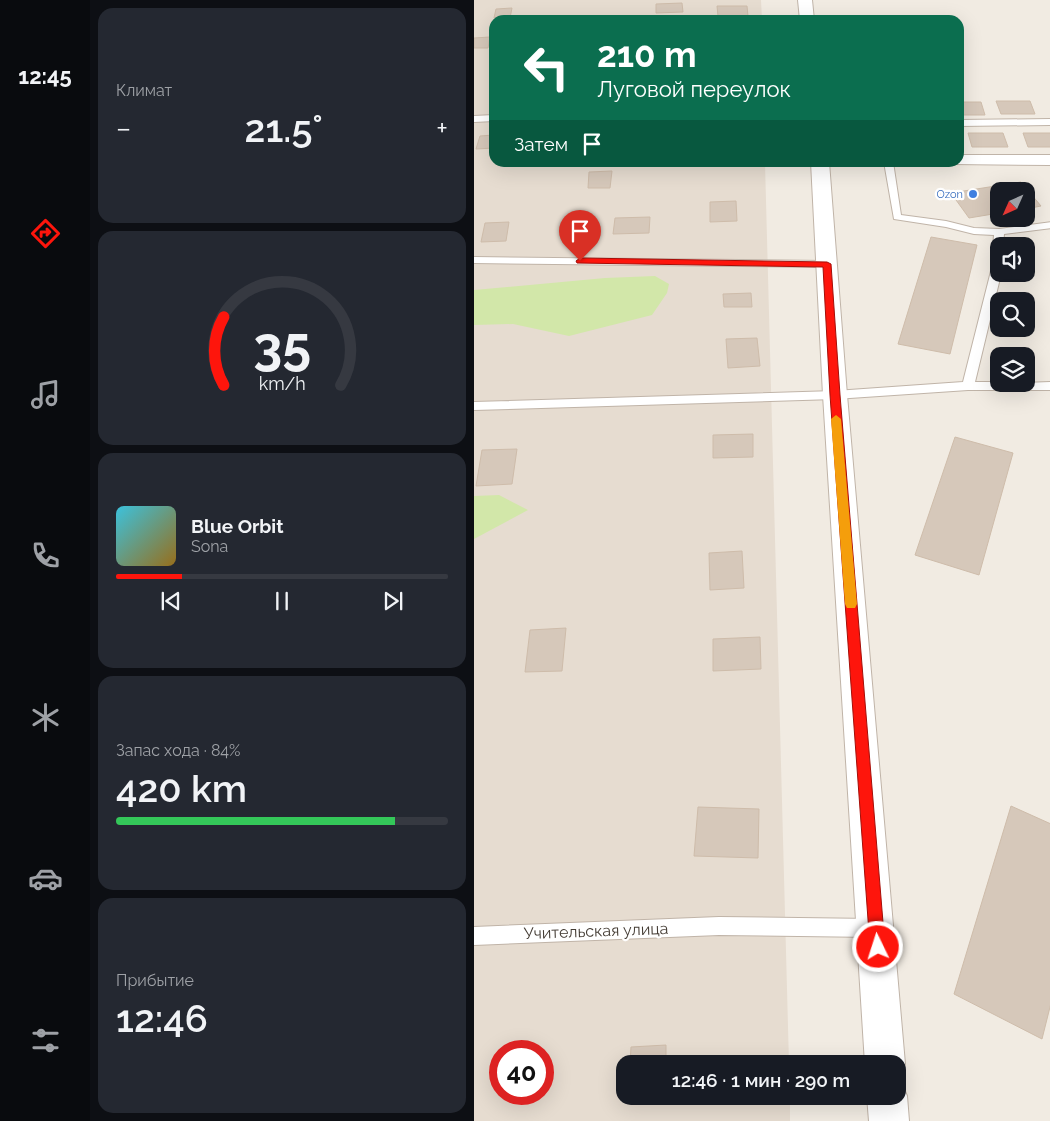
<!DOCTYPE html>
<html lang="ru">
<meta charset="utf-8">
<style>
:root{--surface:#171b24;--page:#242831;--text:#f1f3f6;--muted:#9ea1a6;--line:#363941;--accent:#fe150c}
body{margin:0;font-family:Raleway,sans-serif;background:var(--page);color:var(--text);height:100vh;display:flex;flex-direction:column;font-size:19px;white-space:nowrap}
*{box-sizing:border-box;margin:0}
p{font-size:16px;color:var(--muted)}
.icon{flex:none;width:28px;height:28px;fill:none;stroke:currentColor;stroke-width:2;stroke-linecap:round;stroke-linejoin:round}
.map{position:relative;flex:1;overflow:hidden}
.sheet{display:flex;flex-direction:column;gap:8px;padding:8px;background:#0d0f14;width:384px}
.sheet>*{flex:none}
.top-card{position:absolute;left:15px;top:15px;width:475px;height:152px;border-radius:15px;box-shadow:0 5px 20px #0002;background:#0b6e4f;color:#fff;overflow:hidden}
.needle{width:32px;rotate:225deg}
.tools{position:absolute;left:516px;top:182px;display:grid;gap:10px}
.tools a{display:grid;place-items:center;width:45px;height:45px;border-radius:10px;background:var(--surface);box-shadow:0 5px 20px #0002;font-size:25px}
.speed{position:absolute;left:15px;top:1040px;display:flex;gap:10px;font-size:25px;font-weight:700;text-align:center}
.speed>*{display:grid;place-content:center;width:65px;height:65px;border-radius:50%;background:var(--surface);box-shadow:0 5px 20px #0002;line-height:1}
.speed .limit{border:8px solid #d22;background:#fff;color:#111}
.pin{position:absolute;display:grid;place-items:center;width:42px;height:42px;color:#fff;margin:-51px -21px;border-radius:50% 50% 50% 0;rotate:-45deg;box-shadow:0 0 5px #0007}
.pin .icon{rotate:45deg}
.me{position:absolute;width:55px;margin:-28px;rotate:356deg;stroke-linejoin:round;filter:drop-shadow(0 0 4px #0008)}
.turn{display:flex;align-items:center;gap:18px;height:105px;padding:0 25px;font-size:22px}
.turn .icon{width:65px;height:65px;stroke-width:2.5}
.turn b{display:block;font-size:35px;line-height:42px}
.then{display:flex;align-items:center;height:48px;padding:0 25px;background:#0003;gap:10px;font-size:19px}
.big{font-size:38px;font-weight:600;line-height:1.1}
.sheet .card{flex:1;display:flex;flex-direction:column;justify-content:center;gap:8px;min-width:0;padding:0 18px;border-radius:15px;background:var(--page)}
.sheet .dial{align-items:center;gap:0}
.dial svg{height:130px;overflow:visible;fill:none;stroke:var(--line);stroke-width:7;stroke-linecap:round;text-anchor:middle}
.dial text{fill:var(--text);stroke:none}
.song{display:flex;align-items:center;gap:15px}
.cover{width:60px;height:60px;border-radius:8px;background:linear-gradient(135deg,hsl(190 70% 55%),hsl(40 70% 35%))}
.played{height:5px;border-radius:2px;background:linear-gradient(90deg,var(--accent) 20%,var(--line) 20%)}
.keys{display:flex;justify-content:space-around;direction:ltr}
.heat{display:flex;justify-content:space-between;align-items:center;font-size:28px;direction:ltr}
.charge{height:8px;border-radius:4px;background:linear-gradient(90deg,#34c759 84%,var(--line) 0)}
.trip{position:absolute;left:142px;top:1055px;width:290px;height:50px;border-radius:15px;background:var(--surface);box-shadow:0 5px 20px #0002;font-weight:600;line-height:50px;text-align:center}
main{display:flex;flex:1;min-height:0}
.menu{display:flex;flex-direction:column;width:90px;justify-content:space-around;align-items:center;background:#090b0e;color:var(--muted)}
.menu .icon{width:35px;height:35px}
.menu .current{color:var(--accent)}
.menu b{font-size:22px;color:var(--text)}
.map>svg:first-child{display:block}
.residential{fill:#e6dcd0;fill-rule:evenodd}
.green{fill:#d2e7a9}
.building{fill:#d6c8ba;stroke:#cebcaa}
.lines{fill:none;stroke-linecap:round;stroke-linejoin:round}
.service-casing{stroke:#c0b4a8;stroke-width:2}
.minor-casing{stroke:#c0b4a8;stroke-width:2}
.tertiary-casing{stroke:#c0b4a8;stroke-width:2}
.service{fill:#fff;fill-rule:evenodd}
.minor{fill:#fff;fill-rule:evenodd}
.tertiary{fill:#fff;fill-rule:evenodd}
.route{fill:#fe150c;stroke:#a50e08}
.slow{fill:#f59e0b}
.shop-dot{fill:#3f7fe0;stroke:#fff;stroke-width:2}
.labels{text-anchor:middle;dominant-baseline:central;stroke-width:4.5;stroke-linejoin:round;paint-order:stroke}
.far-shop-label{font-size:11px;fill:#366cbe;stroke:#fff;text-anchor:end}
.near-street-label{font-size:16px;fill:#433b33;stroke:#fff}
</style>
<main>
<nav class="menu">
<b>12:45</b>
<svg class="icon current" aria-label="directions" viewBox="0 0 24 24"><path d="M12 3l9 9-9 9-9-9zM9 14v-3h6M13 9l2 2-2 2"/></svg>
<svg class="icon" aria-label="music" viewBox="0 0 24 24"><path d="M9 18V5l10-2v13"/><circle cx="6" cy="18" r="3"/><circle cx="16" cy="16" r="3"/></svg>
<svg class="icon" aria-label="phone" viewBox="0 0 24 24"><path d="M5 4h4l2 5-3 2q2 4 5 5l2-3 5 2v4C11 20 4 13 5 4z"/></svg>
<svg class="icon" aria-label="climate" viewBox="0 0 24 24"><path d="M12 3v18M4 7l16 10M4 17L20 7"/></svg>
<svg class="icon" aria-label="car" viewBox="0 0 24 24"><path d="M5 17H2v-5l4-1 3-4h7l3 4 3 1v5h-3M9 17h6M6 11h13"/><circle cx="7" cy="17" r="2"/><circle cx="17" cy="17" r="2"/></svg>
<svg class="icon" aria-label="filters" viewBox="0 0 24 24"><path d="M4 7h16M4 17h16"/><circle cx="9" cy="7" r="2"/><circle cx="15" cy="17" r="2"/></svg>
</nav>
<section class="sheet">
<div class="card"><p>Климат</p>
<div class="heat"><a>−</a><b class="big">21.5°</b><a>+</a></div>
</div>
<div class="card dial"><svg viewBox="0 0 100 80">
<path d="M14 69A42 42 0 1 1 86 69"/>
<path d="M14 69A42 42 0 0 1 14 27" stroke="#fe150c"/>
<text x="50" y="56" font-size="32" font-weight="700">35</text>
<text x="50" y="72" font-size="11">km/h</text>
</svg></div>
<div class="card">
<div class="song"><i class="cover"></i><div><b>Blue Orbit</b><p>Sona</p></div></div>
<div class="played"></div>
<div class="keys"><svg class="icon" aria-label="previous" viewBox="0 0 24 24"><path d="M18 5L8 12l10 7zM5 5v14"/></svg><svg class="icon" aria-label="pause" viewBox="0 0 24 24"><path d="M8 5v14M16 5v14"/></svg><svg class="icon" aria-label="next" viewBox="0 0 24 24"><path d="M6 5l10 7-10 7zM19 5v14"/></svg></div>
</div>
<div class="card"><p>Запас хода · 84%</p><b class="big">420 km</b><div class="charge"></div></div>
<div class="card"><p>Прибытие</p><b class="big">12:46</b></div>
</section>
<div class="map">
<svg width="577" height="1121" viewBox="0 0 577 1121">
<rect width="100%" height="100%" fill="#f1ebe2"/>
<path class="residential" d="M 0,0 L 287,0 L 288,20 L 20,20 L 20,162 L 291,163 L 315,1064 L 151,1064 L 151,1096 L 316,1096 L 316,1121 L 0,1121 ZM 26,1051 L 69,1051 L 69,1094 L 26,1094 Z"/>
<path class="green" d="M 181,276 L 195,284 L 193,293 L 178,315 L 95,336 L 39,324 L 0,325 L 0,290 L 131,278 Z
M 25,495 L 54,510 L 0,539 L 0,496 Z"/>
<path class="building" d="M 208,3 L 209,12 L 182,13 L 182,4 Z
M 243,6 L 273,6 L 274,16 L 244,16 Z
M 38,8 L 36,18 L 20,18 L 22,9 Z
M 16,37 L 14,48 L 0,48 L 0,38 Z
M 522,101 L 556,101 L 561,114 L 527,114 Z
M 485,102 L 507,102 L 511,115 L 485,115 Z
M 494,133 L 529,133 L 534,147 L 498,147 Z
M 549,133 L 577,133 L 577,147 L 554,147 Z
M 20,135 L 20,148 L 2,149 L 6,136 Z
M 138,171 L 136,188 L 114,188 L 115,172 Z
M 547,182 L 567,206 L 552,209 L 552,191 L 525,191 L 525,213 L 495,218 L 477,193 Z
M 262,201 L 263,221 L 236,222 L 236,202 Z
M 176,217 L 175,233 L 139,234 L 141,218 Z
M 35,222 L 32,241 L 7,242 L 11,223 Z
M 457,237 L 503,245 L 476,354 L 424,344 Z
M 277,293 L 278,307 L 250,307 L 249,294 Z
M 283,338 L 286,366 L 254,368 L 252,339 Z
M 279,434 L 279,457 L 239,458 L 239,435 Z
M 481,437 L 539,453 L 505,575 L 441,555 Z
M 43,449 L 38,484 L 2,486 L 8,450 Z
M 268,551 L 270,588 L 236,590 L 235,553 Z
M 92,628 L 88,671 L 51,672 L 56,630 Z
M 286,637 L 287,669 L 239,671 L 239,639 Z
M 537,806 L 577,824 L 577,1003 L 568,1039 L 480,994 Z
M 224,807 L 285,809 L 284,858 L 220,856 Z
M 192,1045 L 192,1064 L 156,1064 L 157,1047 Z
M 155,1096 L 192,1096 L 192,1102 L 155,1104 Z"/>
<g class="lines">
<g class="service-casing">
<path id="service" d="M 20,115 L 20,121 L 0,122 L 0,116 Z
M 577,119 L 577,125 L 485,126 L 485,120 Z
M 410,162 L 419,162 L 427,215 L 472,221 L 500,228 L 525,229 L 577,222 L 577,228 L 530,234 L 529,246 L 525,246 L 525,274 L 527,274 L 501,382 L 525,382 L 525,384 L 577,382 L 577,390 L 494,390 L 361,399 L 0,410 L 0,402 L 361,391 L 489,382 L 517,271 L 520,235 L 500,234 L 472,227 L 420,219 Z
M 0,257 L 353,261 L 358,264 L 353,267 L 0,263 Z
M 245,917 L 399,919 L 405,922 L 408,928 L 405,934 L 399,937 L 245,935 L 0,945 L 0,927 Z"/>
</g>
<g class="minor-casing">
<path id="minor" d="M 485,155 L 577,155 L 577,165 L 479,164 L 478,162 L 485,162 Z"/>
</g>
<g class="tertiary-casing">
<path id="tertiary" d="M 324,0 L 338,0 L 340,20 L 326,20 Z
M 337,162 L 355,162 L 373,395 L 431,1064 L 424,1078 L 424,1064 L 391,1064 L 349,395 Z
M 424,1080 L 427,1082 L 433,1096 L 435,1121 L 395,1121 L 393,1096 L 424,1096 Z"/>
</g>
<use href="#service" class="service"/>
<use href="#minor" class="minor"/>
<use href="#tertiary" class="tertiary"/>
</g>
<path class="route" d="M 106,258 L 353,262 L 357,264 L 366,395 L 411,947 L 409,952 L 404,955 L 398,952 L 396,947 L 356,395 L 349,267 L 103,263 L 102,261 Z"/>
<path class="slow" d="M 362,415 L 367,419 L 383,604 L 381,608 L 373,608 L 371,604 L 357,419 Z"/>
<circle class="shop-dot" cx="499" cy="194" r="5"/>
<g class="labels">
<g class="far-shop-label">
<text x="489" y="194">Ozon</text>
</g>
<g class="near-street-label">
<text transform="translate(122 931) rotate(-2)">Учительская улица</text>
</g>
</g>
</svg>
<div class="tools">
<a><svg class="needle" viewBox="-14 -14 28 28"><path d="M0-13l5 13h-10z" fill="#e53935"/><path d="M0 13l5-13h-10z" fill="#9ea1a6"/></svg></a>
<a><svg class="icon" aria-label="sound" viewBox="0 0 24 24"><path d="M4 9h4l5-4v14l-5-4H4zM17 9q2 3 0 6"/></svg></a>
<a><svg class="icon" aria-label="search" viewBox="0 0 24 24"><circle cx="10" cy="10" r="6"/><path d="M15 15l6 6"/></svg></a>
<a><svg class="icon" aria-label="layers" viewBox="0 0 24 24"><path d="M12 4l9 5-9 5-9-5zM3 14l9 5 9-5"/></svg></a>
</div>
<div class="speed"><div class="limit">40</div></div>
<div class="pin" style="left:106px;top:261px;background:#d93025"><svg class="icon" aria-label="arrive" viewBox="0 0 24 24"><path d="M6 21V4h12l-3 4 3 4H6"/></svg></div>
<svg class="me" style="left:404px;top:947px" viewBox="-20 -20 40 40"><circle r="17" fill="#fe150c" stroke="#fff" stroke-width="3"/><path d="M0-11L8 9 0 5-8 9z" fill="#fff"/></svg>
<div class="trip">12:46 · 1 мин · 290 m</div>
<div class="top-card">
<div class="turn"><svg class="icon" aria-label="left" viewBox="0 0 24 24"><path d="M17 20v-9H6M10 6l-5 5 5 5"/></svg><div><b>210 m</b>Луговой переулок</div></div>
<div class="then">Затем<svg class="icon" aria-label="arrive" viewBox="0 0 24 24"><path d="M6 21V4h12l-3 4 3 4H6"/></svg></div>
</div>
</div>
</main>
